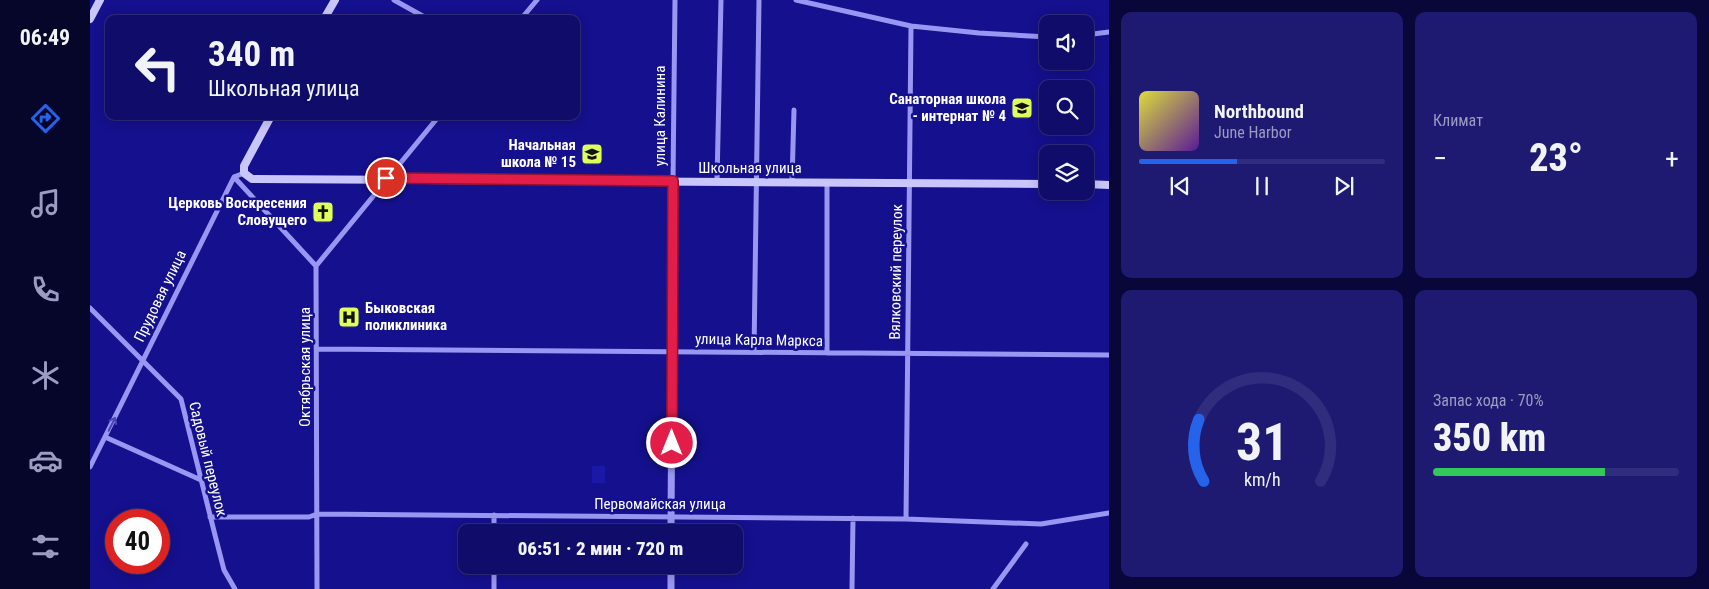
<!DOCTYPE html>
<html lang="ru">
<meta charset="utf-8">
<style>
:root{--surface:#100c6a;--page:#1e1a72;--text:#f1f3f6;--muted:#9c9bc1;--line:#302c7e;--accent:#2563eb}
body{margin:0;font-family:"Roboto Condensed",sans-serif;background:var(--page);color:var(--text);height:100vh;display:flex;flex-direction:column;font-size:19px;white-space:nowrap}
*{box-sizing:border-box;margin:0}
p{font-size:16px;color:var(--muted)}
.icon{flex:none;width:28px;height:28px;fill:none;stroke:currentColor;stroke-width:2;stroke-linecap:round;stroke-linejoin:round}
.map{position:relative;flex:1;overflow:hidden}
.panel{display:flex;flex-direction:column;gap:12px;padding:12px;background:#09073a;width:600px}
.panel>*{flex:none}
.top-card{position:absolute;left:15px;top:15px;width:475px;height:105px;border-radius:10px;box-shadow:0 2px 12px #0003,0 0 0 1px var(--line);background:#100c6a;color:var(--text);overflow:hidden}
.buttons{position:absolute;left:949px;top:15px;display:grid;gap:10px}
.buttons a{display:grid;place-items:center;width:55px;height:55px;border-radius:10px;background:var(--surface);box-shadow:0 2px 12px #0003,0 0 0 1px var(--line);font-size:25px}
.speed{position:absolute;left:15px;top:509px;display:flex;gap:10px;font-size:25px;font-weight:700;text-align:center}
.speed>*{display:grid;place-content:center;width:65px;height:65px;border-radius:50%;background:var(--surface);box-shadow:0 2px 12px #0003,0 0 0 1px var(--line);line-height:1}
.speed .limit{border:8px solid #d22;background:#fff;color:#111}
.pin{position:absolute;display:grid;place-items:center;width:42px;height:42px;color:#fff;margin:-21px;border:2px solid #fff;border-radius:50%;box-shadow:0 1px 5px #0007}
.me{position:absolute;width:55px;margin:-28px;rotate:0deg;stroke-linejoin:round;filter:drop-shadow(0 0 4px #0008)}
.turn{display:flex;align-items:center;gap:18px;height:105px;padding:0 20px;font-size:22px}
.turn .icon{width:65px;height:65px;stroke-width:2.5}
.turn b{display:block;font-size:35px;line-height:42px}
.big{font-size:38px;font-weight:800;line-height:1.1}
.panel .card{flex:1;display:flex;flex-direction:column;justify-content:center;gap:8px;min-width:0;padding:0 18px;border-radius:10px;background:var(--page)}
.panel .dial{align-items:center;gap:0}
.dial svg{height:130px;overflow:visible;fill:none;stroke:var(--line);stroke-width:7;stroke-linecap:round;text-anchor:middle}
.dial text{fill:var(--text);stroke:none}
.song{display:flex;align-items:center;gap:15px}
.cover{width:60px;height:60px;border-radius:8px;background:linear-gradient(135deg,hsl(60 70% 55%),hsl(270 70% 35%))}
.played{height:5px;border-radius:2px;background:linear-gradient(90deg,var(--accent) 40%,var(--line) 40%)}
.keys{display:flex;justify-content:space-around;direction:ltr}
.heat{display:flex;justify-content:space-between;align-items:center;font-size:28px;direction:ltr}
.charge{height:8px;border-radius:4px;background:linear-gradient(90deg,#34c759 70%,var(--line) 0)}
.panel .tiles{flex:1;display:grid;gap:12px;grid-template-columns:repeat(2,1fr)}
.trip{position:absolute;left:368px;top:524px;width:285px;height:50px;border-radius:10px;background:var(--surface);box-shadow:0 2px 12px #0003,0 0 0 1px var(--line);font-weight:800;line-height:50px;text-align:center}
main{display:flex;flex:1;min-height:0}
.dock{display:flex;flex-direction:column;width:90px;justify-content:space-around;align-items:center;background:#06052a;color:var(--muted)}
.dock .icon{width:35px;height:35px}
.dock .on{color:var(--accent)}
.dock b{font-size:22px;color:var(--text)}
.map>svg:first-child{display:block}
.green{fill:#1b17a7}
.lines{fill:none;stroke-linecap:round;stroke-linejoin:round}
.minor{stroke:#9a97f2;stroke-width:5}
.tertiary{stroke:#9a97f2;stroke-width:7}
.secondary{stroke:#c9c6fc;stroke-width:8}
.oneway{stroke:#4a46b5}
.route-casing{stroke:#92132f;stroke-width:12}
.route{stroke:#e11d48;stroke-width:9}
.labels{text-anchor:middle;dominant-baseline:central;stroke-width:5;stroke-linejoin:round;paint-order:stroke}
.poi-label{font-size:15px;font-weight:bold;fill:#fff;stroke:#15108d;text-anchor:end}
.street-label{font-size:15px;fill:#fff;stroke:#15108d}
</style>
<main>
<nav class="dock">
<b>06:49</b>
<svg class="icon on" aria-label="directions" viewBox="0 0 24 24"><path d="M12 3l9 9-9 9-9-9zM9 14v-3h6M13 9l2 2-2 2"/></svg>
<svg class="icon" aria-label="music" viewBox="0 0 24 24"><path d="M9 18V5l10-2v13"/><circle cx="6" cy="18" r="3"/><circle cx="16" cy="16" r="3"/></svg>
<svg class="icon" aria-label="phone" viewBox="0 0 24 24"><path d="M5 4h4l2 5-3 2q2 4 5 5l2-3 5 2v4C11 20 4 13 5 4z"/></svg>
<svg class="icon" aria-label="climate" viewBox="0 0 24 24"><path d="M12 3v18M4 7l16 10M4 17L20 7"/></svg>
<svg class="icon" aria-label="car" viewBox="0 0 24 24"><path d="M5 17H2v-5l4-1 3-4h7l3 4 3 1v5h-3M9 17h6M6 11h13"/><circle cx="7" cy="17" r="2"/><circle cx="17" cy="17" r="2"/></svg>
<svg class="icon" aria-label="filters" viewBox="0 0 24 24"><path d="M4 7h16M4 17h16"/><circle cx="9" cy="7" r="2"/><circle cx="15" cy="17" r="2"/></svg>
</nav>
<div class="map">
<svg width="1019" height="589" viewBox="0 0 1019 589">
<rect width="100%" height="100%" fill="#15108d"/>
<path class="green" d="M 502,466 L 515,466 L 515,483 L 502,483 Z"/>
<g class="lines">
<path class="minor" d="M 304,0 L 338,19
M 706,0 L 821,26 L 889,33 L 958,37
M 431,19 L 447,0
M 995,35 L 1019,32
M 144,177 L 226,266 L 227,589
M 583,181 L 585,0
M 627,181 L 631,0
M 702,182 L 704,110
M 737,182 L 737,353
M 226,266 L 349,116
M 0,308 L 91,399 L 125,535 L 134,570 L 145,589
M 228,349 L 1019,355
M 664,352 L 669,0
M 15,437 L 111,480
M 0,467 L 144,177 L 154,173
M 404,515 L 404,532
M 120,517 L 219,517 L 227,514 L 816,519 L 951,524 L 1019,513
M 816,519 L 821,26
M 404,565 L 404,589
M 762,589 L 763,518
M 903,589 L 936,544"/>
<path class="tertiary" d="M 581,532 L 583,181
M 581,589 L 581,565"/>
<path class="secondary" d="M 0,19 L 10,0
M 234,19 L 245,0
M 181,116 L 154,166 L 154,173 L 162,179 L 958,184
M 995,184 L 1019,185"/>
</g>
<defs><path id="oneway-shaft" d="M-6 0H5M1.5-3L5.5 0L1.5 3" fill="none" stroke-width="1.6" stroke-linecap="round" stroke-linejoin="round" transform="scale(1.25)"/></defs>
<use class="oneway" href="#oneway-shaft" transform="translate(22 424) rotate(-63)"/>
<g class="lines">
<g class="route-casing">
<path id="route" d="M 296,178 L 583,181 L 582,443"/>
</g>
<use href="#route" class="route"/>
</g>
<defs>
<g id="school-square" transform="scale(1.125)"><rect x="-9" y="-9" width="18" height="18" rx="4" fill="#dfff59" stroke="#15108d"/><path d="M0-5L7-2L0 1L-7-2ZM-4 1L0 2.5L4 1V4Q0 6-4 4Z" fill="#111"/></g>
<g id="church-square" transform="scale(1.125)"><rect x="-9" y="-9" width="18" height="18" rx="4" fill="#dfff59" stroke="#15108d"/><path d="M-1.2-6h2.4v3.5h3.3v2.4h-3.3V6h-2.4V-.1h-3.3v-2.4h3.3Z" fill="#111"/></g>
<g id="hospital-square" transform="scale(1.125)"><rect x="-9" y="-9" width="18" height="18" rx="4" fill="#dfff59" stroke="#15108d"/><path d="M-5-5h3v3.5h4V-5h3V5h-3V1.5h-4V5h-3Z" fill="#111"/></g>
</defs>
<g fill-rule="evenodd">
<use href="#school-square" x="932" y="108"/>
<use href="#school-square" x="502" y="154"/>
<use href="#church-square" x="233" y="212"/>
<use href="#hospital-square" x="259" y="317"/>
</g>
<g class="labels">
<g class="poi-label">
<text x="916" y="99">Санаторная школа<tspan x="916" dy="17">- интернат № 4</tspan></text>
<text x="486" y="145">Начальная<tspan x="486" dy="17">школа № 15</tspan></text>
<text x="217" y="203">Церковь Воскресения<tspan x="217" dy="17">Словущего</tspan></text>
<text x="275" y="308" text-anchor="start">Быковская<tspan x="275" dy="17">поликлиника</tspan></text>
</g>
<g class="street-label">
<text transform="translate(570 116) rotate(-90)">улица Калинина</text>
<text x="660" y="168">Школьная улица</text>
<text transform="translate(806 272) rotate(-89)">Вялковский переулок</text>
<text transform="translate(70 296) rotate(-64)">Прудовая улица</text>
<text transform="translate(669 340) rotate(1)">улица Карла Маркса</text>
<text transform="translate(215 367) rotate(-90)">Октябрьская улица</text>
<text transform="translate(118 459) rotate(76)">Садовый переулок</text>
<text x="570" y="504">Первомайская улица</text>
</g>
</g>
</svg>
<div class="buttons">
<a><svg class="icon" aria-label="sound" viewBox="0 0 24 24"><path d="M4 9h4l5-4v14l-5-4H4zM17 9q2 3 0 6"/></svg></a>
<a><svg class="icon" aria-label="search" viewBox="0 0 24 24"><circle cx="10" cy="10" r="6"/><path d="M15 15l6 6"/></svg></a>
<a><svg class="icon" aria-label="layers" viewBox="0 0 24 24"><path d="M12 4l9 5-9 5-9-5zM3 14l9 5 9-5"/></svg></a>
</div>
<div class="speed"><div class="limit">40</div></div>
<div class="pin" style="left:296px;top:178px;background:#d93025"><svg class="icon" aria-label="arrive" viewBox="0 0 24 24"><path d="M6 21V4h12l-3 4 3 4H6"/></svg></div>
<svg class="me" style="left:582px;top:443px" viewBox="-20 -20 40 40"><circle r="17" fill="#e11d48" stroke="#fff" stroke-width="3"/><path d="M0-11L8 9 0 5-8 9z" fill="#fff"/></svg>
<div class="trip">06:51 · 2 мин · 720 m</div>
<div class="top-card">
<div class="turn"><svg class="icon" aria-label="left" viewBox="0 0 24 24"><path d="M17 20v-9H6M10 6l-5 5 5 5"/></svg><div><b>340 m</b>Школьная улица</div></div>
</div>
</div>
<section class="panel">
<div class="tiles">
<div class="card">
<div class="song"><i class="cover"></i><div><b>Northbound</b><p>June Harbor</p></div></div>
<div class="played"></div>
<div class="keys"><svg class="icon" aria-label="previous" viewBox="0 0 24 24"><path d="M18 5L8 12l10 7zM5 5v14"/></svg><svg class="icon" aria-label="pause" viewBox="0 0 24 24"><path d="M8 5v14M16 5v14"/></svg><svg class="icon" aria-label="next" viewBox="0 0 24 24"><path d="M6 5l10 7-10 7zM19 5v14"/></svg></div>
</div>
<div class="card"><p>Климат</p>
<div class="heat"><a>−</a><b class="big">23°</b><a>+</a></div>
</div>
<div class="card dial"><svg viewBox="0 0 100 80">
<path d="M14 69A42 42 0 1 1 86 69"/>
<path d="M14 69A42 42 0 0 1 11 31" stroke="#2563eb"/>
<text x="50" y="56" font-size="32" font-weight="700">31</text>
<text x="50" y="72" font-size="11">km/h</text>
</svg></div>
<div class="card"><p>Запас хода · 70%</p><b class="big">350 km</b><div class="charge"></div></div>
</div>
</section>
</main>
